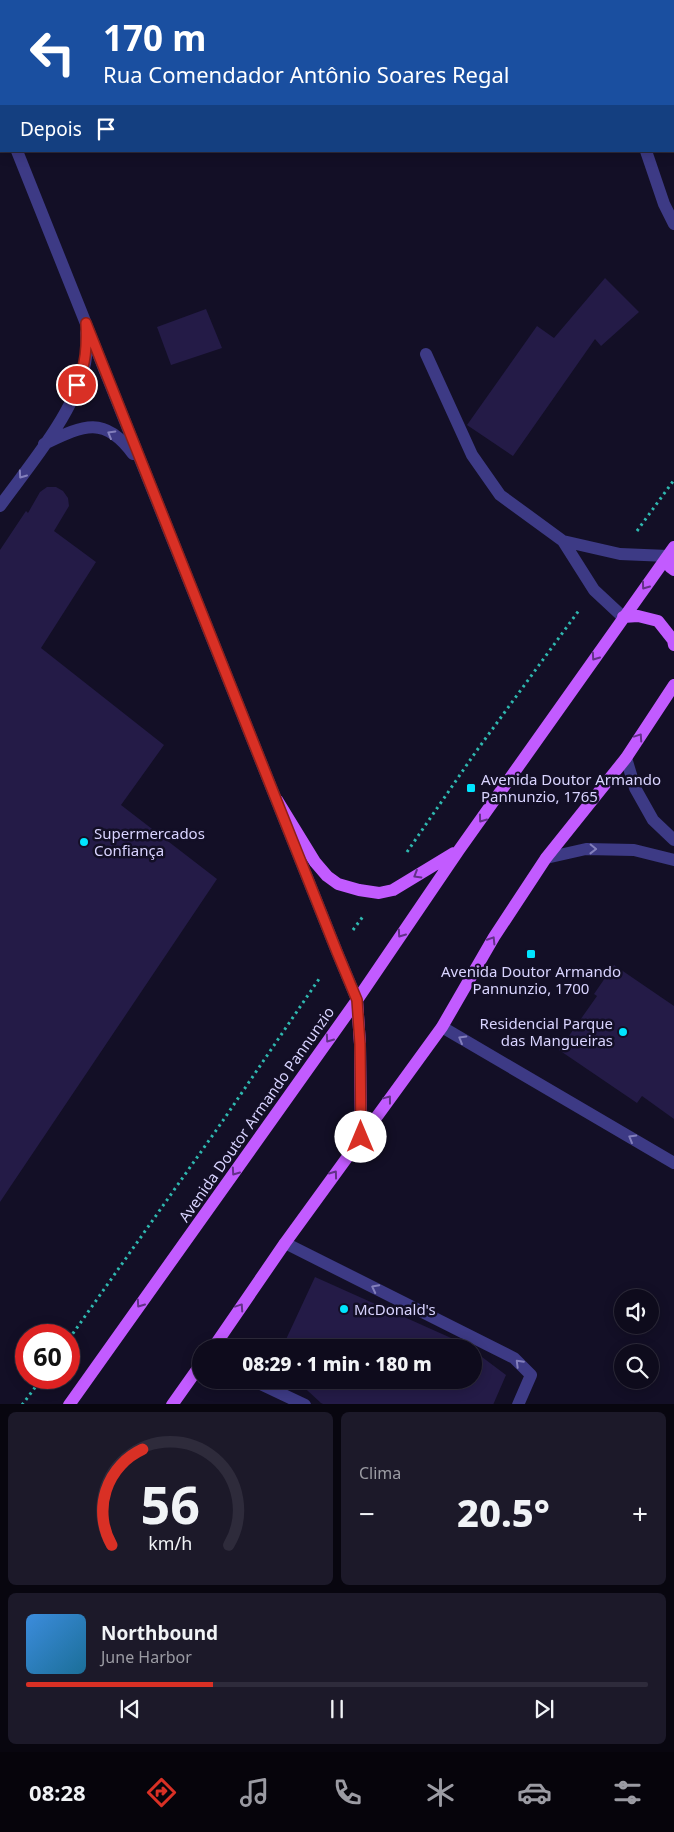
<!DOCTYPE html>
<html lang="pt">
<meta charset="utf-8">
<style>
:root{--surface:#0e0b1c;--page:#1c1929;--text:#f1f3f6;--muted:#9b9ba3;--line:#2e2b3b;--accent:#d93025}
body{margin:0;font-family:"Noto Sans",sans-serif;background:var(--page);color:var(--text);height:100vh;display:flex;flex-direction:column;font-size:19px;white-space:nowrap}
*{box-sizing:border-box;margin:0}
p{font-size:16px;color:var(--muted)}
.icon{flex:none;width:28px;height:28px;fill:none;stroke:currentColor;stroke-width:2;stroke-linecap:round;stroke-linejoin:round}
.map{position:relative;height:1404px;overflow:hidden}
.panel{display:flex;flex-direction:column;gap:8px;padding:8px;background:#08060f;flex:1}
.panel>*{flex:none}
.hud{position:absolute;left:0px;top:0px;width:675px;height:152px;box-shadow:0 2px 12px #0003,0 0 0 1px var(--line);background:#1a4fa0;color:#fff;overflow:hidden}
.tools{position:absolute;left:614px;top:1289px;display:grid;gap:10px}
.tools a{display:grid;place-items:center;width:45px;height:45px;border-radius:50%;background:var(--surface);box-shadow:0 2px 12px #0003,0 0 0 1px var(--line);font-size:25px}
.speed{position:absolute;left:15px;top:1324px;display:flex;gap:10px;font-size:25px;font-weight:700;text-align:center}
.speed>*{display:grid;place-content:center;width:65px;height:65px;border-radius:50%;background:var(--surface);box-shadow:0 2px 12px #0003,0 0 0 1px var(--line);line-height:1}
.speed .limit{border:8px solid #d22;background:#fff;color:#111}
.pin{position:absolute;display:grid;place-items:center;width:42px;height:42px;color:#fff;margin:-21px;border:2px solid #fff;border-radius:50%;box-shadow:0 1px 5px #0007}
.me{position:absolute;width:55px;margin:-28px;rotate:0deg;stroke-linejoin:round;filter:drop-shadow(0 0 4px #0008)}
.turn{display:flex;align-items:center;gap:18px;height:105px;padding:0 20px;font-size:22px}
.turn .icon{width:65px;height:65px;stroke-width:2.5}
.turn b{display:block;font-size:35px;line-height:42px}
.then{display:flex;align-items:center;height:48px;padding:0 20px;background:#0003;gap:10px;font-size:19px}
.big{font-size:38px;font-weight:800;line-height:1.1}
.panel .tile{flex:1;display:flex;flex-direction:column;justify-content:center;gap:8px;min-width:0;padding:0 18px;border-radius:8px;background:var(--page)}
.panel .dial{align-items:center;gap:0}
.dial svg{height:130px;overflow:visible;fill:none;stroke:var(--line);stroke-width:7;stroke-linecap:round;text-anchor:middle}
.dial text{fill:var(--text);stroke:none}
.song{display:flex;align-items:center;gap:15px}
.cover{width:60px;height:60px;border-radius:8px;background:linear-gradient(135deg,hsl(210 70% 55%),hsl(200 70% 35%))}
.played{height:5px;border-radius:2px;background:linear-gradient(90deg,var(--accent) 30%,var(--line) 30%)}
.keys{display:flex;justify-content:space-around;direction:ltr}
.heat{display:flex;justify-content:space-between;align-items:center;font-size:28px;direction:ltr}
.panel .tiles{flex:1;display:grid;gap:8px;grid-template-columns:1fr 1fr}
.tile:last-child{grid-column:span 2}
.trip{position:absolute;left:192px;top:1339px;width:290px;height:50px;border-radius:25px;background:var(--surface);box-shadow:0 2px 12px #0003,0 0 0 1px var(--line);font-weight:800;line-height:50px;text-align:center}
.tab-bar{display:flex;height:80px;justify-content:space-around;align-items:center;background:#06040b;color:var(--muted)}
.tab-bar .icon{width:35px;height:35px}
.tab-bar .selected{color:var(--accent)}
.tab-bar b{font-size:22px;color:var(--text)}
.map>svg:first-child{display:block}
.building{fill:#241b47}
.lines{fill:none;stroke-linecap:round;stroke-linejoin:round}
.path{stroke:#2fb8b0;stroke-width:3;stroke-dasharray:2.5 4;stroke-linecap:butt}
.minor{stroke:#3d3a85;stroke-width:12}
.major{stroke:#c25bff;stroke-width:12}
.oneway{stroke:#837fbc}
.oneway2{stroke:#623188}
.route-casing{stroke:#8d1f18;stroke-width:12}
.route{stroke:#d93025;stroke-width:9}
.poi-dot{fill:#00e5ff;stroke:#130f26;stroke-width:2}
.labels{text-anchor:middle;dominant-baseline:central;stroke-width:5;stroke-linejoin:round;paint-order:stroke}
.poi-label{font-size:15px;fill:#d9d4ff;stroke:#130f26;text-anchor:start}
.street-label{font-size:15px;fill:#d9d4ff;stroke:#130f26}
</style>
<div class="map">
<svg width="674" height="1405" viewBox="0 0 674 1405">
<rect width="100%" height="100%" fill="#130f26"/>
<path class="building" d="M 605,278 L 639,312 L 601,346 L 595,339 L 513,456 L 467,425 L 537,326 L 554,338 Z
M 206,309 L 222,348 L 171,365 L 157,327 Z
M 47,487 L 56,487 L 63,491 L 68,498 L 69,506 L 54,531 L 96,562 L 41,648 L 164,745 L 121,805 L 217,879 L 0,1202 L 0,550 L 26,511 L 28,513 L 40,492 Z
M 614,965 L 674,1006 L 674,1119 L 642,1096 L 637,1103 L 559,1050 L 597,996 L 594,994 Z
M 315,1277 L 460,1342 L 468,1348 L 282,1348 Z
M 474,1351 L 506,1375 L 493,1405 L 325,1405 L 321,1403 L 296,1380 L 474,1380 Z"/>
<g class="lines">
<path class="path" d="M 637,531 L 674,480
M 407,852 L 475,753 L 580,609
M 353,930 L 364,915
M 69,1339 L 222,1122 L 321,976
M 22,1405 L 42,1378"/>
<path class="minor" d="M 595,0 L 595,1
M 0,107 L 1,110
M 17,151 L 337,952 L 357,1000
M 646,151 L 664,204 L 674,224
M 426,354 L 472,455 L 500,495 L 563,541 L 594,590 L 623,617
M 44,444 C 82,426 104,414 133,454
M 0,506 C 28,467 72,416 84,368 C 87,357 87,345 86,333
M 563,541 L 620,554 L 668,556
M 626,758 L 635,788 L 653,820 L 674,840
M 546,858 L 586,849 L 634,850 L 674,860
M 442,1027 L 674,1163
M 285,1243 L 514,1358 L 531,1375 L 518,1405
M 252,1380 L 305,1405"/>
<path class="major" d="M 668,556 L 670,567 L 674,570
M 623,617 L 638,616 L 658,621 L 673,640 L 674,645
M 277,800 L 315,862 L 327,876 L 338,884 L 359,890 L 379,893 L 393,890 L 454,853
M 357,1000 L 360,1044 L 361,1137
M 213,1348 L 285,1243 L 442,1027 L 494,937 L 546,858 L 626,758 L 674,685
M 69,1405 L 357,1000 L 459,850 L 674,547
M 172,1405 L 201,1364"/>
</g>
<defs><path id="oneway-chevron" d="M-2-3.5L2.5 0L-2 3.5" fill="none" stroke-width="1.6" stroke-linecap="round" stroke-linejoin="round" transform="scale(1.25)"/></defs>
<g class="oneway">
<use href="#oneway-chevron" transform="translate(111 434) rotate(-150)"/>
<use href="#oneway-chevron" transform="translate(22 475) rotate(125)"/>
<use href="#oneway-chevron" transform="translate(593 849) rotate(1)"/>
<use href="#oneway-chevron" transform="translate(462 1039) rotate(-150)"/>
<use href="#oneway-chevron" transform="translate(632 1138) rotate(-150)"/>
<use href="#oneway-chevron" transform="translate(375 1288) rotate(-153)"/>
<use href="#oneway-chevron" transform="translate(519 1363) rotate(-135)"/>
</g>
<g class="oneway2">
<use href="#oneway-chevron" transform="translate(645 586) rotate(126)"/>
<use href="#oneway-chevron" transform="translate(595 657) rotate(125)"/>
<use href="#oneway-chevron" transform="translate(639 737) rotate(-56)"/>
<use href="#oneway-chevron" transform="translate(482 819) rotate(126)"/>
<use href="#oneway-chevron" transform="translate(417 875) rotate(149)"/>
<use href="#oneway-chevron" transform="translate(401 934) rotate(125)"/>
<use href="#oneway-chevron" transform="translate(492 940) rotate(-58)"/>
<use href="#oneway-chevron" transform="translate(329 1039) rotate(125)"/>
<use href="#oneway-chevron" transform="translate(388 1099) rotate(-53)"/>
<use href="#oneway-chevron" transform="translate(235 1172) rotate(125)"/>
<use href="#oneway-chevron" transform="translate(334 1174) rotate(-54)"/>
<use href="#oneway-chevron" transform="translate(140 1304) rotate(125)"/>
<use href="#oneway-chevron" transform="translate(240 1307) rotate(-56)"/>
</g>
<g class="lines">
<g class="route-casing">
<path id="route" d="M 77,385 C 86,364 87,346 86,323 L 337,952 L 357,1000 L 360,1044 L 361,1137"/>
</g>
<use href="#route" class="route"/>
</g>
<g class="poi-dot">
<rect x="466" y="783" width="10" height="10" rx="2.5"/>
<circle cx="84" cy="842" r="5"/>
<rect x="526" y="949" width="10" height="10" rx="2.5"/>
<circle cx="623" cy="1032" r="5"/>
<circle cx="344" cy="1309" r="5"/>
</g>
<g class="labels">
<g class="poi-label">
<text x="481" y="779">Avenida Doutor Armando<tspan x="481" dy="17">Pannunzio, 1765</tspan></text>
<text x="94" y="833">Supermercados<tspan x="94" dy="17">Confiança</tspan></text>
<text x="531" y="971" text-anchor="middle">Avenida Doutor Armando<tspan x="531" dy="17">Pannunzio, 1700</tspan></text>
<text x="613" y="1023" text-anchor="end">Residencial Parque<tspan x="613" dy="17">das Mangueiras</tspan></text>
<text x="354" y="1309">McDonald's</text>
</g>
<g class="street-label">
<text transform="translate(256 1114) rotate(-55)">Avenida Doutor Armando Pannunzio</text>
</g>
</g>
</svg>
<div class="tools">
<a><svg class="icon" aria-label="sound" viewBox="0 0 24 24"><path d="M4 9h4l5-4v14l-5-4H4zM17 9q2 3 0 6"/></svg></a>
<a><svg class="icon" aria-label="search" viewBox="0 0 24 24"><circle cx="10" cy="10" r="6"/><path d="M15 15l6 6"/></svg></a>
</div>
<div class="speed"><div class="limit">60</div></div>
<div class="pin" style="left:77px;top:385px;background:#d93025"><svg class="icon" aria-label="arrive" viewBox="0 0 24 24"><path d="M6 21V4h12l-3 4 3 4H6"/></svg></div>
<svg class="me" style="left:361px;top:1137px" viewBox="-20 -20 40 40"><circle r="19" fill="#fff"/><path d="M0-13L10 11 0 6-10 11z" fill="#d93025"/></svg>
<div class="trip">08:29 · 1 min · 180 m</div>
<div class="hud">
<div class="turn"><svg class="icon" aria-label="left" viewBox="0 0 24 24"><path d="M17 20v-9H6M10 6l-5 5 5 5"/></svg><div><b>170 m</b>Rua Comendador Antônio Soares Regal</div></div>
<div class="then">Depois<svg class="icon" aria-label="arrive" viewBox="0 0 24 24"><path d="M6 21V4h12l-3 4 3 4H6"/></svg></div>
</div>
</div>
<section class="panel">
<div class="tiles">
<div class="tile dial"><svg viewBox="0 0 100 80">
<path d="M14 69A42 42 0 1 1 86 69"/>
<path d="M14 69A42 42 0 0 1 33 10" stroke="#d93025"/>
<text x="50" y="56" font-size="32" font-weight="700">56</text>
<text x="50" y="72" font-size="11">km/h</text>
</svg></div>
<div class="tile"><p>Clima</p>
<div class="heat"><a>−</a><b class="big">20.5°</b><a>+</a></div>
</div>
<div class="tile">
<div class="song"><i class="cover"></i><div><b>Northbound</b><p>June Harbor</p></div></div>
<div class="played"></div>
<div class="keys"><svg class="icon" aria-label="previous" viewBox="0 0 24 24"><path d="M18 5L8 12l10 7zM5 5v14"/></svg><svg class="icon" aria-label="pause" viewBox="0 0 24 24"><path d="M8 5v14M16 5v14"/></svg><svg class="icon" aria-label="next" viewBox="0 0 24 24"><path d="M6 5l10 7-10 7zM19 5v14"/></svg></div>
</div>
</div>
</section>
<nav class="tab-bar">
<b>08:28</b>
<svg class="icon selected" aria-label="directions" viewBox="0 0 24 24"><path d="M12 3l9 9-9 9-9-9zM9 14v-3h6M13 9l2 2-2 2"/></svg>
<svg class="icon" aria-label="music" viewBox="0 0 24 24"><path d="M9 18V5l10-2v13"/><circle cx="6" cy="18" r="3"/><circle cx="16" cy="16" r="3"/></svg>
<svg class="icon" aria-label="phone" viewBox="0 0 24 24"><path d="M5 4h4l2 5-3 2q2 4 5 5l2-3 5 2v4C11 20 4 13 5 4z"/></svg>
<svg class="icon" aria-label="climate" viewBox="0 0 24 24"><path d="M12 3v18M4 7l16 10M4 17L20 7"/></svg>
<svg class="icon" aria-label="car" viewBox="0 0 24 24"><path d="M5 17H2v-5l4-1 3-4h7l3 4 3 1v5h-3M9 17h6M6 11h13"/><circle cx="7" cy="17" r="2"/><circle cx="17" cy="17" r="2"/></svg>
<svg class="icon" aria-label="filters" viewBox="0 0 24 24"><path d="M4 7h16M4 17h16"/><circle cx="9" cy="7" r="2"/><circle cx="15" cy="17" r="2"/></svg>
</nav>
